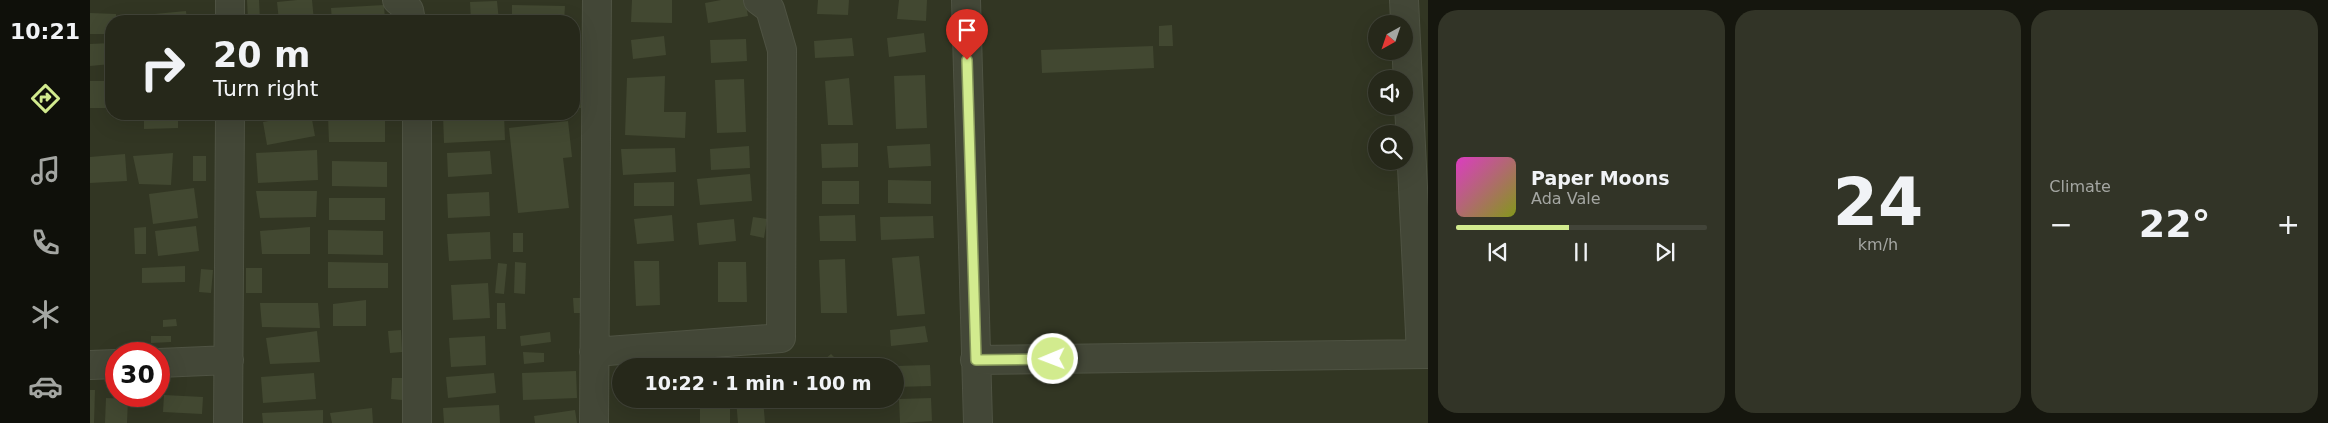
<!DOCTYPE html>
<meta charset="utf-8">
<style>
:root{--surface:#26281a;--page:#323427;--text:#f1f3f6;--muted:#a4a6a2;--line:#424439;--accent:#d2eb8e}
body{margin:0;font-family:"DejaVu Sans",sans-serif;background:var(--page);color:var(--text);height:100vh;display:flex;flex-direction:column;font-size:19px;white-space:nowrap}
*{box-sizing:border-box;margin:0}
p{font-size:16px;color:var(--muted)}
.icon{flex:none;width:28px;height:28px;fill:none;stroke:currentColor;stroke-width:2;stroke-linecap:round;stroke-linejoin:round}
.map{position:relative;flex:1;overflow:hidden}
.drawer{display:flex;flex-direction:column;gap:10px;padding:10px;background:#15160e;width:900px}
.drawer>*{flex:none}
.top-card{position:absolute;left:15px;top:15px;width:475px;height:105px;border-radius:20px;box-shadow:0 5px 20px #0002,0 0 0 1px var(--line);background:#26281a;color:var(--text);overflow:hidden}
.needle{width:32px;rotate:220deg}
.buttons{position:absolute;left:1278px;top:15px;display:grid;gap:10px}
.buttons a{display:grid;place-items:center;width:45px;height:45px;border-radius:50%;background:var(--surface);box-shadow:0 5px 20px #0002,0 0 0 1px var(--line);font-size:25px}
.speed{position:absolute;left:15px;top:342px;display:flex;gap:10px;font-size:25px;font-weight:700;text-align:center}
.speed>*{display:grid;place-content:center;width:65px;height:65px;border-radius:50%;background:var(--surface);box-shadow:0 5px 20px #0002,0 0 0 1px var(--line);line-height:1}
.speed .limit{border:8px solid #d22;background:#fff;color:#111}
.pin{position:absolute;display:grid;place-items:center;width:42px;height:42px;color:#fff;margin:-51px -21px;border-radius:50% 50% 50% 0;rotate:-45deg;box-shadow:0 0 5px #0007}
.pin .icon{rotate:45deg}
.me{position:absolute;width:55px;margin:-28px;rotate:269deg;stroke-linejoin:round;filter:drop-shadow(0 0 4px #0008)}
.turn{display:flex;align-items:center;gap:18px;height:105px;padding:0 25px;font-size:22px}
.turn .icon{width:65px;height:65px;stroke-width:2.5}
.turn b{display:block;font-size:35px;line-height:42px}
.big{font-size:38px;font-weight:600;line-height:1.1}
.drawer .card{flex:1;display:flex;flex-direction:column;justify-content:center;gap:8px;min-width:0;padding:0 18px;border-radius:20px;background:var(--page)}
.drawer .dial{align-items:center;gap:0}
.dial b{font-size:65px;line-height:1}
.song{display:flex;align-items:center;gap:15px}
.cover{width:60px;height:60px;border-radius:8px;background:linear-gradient(135deg,hsl(310 70% 55%),hsl(70 70% 35%))}
.played{height:5px;border-radius:2px;background:linear-gradient(90deg,var(--accent) 45%,var(--line) 45%)}
.keys{display:flex;justify-content:space-around;direction:ltr}
.heat{display:flex;justify-content:space-between;align-items:center;font-size:28px;direction:ltr}
.drawer .tiles{flex:1;display:grid;gap:10px;grid-template-columns:repeat(3,1fr)}
.trip{position:absolute;left:522px;top:358px;width:292px;height:50px;border-radius:25px;background:var(--surface);box-shadow:0 5px 20px #0002,0 0 0 1px var(--line);font-weight:600;line-height:50px;text-align:center}
main{display:flex;flex:1;min-height:0}
.tabs{display:flex;flex-direction:column;width:90px;justify-content:space-around;align-items:center;background:#0f100a;color:var(--muted)}
.tabs .icon{width:35px;height:35px}
.tabs .current{color:var(--accent)}
.tabs b{font-size:22px;color:var(--text)}
.map>svg:first-child{display:block}
.building{fill:#424831}
.lines{fill:none;stroke-linecap:round;stroke-linejoin:round}
.street-casing{stroke:#4f5343;stroke-width:30}
.street{stroke:#434737;stroke-width:28}
.route-casing{stroke:#88995c;stroke-width:12}
.route{stroke:#d2eb8e;stroke-width:9}
</style>
<main>
<nav class="tabs">
<b>10:21</b>
<svg class="icon current" aria-label="directions" viewBox="0 0 24 24"><path d="M12 3l9 9-9 9-9-9zM9 14v-3h6M13 9l2 2-2 2"/></svg>
<svg class="icon" aria-label="music" viewBox="0 0 24 24"><path d="M9 18V5l10-2v13"/><circle cx="6" cy="18" r="3"/><circle cx="16" cy="16" r="3"/></svg>
<svg class="icon" aria-label="phone" viewBox="0 0 24 24"><path d="M5 4h4l2 5-3 2q2 4 5 5l2-3 5 2v4C11 20 4 13 5 4z"/></svg>
<svg class="icon" aria-label="climate" viewBox="0 0 24 24"><path d="M12 3v18M4 7l16 10M4 17L20 7"/></svg>
<svg class="icon" aria-label="car" viewBox="0 0 24 24"><path d="M5 17H2v-5l4-1 3-4h7l3 4 3 1v5h-3M9 17h6M6 11h13"/><circle cx="7" cy="17" r="2"/><circle cx="17" cy="17" r="2"/></svg>
</nav>
<div class="map">
<svg width="1338" height="423" viewBox="0 0 1338 423">
<rect width="100%" height="100%" fill="#323623"/>
<path class="building" d="M 157,0 L 169,0 L 170,21 L 158,21 Z
M 207,0 L 222,0 L 224,21 L 189,21 L 187,2 Z
M 542,0 L 582,0 L 582,23 L 541,22 Z
M 631,0 L 655,0 L 658,16 L 618,23 L 615,3 Z
M 728,0 L 759,0 L 758,15 L 727,14 Z
M 809,0 L 837,0 L 836,21 L 807,19 Z
M 407,1 L 409,21 L 381,21 L 380,2 Z
M 294,5 L 295,21 L 242,21 L 241,8 Z
M 422,5 L 475,6 L 474,21 L 422,21 Z
M 96,11 L 97,21 L 54,21 L 54,15 Z
M 0,13 L 26,14 L 26,21 L 21,21 L 21,34 L 0,34 Z
M 1082,25 L 1083,46 L 1069,46 L 1069,26 Z
M 834,33 L 836,52 L 799,57 L 797,38 Z
M 574,36 L 576,55 L 543,59 L 541,40 Z
M 762,38 L 764,56 L 725,58 L 724,41 Z
M 656,39 L 657,61 L 621,63 L 620,40 Z
M 21,43 L 21,64 L 0,66 L 0,44 Z
M 1063,46 L 1064,68 L 952,73 L 951,50 Z
M 835,75 L 837,128 L 806,129 L 804,76 Z
M 575,76 L 574,112 L 596,112 L 595,138 L 535,135 L 537,78 Z
M 484,78 L 489,78 L 491,108 L 484,108 Z
M 759,78 L 763,125 L 738,125 L 735,81 Z
M 654,79 L 656,132 L 627,133 L 625,80 Z
M 0,81 L 21,81 L 21,108 L 0,108 Z
M 217,114 L 221,114 L 225,136 L 177,145 L 173,122 Z
M 384,114 L 414,114 L 415,140 L 354,143 L 353,115 Z
M 295,115 L 295,142 L 239,142 L 238,116 Z
M 88,117 L 88,128 L 54,129 L 54,118 Z
M 478,121 L 482,157 L 473,158 L 479,208 L 428,213 L 419,128 Z
M 768,143 L 768,167 L 732,168 L 731,144 Z
M 840,144 L 841,166 L 799,168 L 797,146 Z
M 659,146 L 660,168 L 621,170 L 620,149 Z
M 585,148 L 586,172 L 533,175 L 531,149 Z
M 227,150 L 228,180 L 168,183 L 166,153 Z
M 400,151 L 402,174 L 358,177 L 357,153 Z
M 83,153 L 81,185 L 49,184 L 43,156 Z
M 35,154 L 37,181 L 0,183 L 0,157 Z
M 103,156 L 116,156 L 116,181 L 103,181 Z
M 242,161 L 297,162 L 297,187 L 242,186 Z
M 660,174 L 662,201 L 610,205 L 607,179 Z
M 798,180 L 841,181 L 841,204 L 798,203 Z
M 732,181 L 769,181 L 769,204 L 732,204 Z
M 584,182 L 584,206 L 544,206 L 544,183 Z
M 104,188 L 108,218 L 63,224 L 59,194 Z
M 166,191 L 227,191 L 226,217 L 170,218 Z
M 399,192 L 400,216 L 358,218 L 357,194 Z
M 239,198 L 295,198 L 295,220 L 239,220 Z
M 582,215 L 584,241 L 547,244 L 544,219 Z
M 765,215 L 766,241 L 730,241 L 729,216 Z
M 843,216 L 844,238 L 791,240 L 790,217 Z
M 663,217 L 677,219 L 674,238 L 660,235 Z
M 644,219 L 646,241 L 609,245 L 607,223 Z
M 106,226 L 109,251 L 68,256 L 65,231 Z
M 56,227 L 56,254 L 45,254 L 44,228 Z
M 220,227 L 220,254 L 172,254 L 170,231 Z
M 238,230 L 293,231 L 293,255 L 238,254 Z
M 400,232 L 401,259 L 359,261 L 357,234 Z
M 423,233 L 433,233 L 433,252 L 423,252 Z
M 829,256 L 835,314 L 807,316 L 802,258 Z
M 755,259 L 757,313 L 731,313 L 729,260 Z
M 544,261 L 569,261 L 570,305 L 546,306 Z
M 238,262 L 298,263 L 298,288 L 238,288 Z
M 425,262 L 436,263 L 435,294 L 424,293 Z
M 628,262 L 656,262 L 657,302 L 628,302 Z
M 408,263 L 417,264 L 414,294 L 405,293 Z
M 95,266 L 95,282 L 52,283 L 52,268 Z
M 156,268 L 172,268 L 172,293 L 156,293 Z
M 111,269 L 123,270 L 121,293 L 109,292 Z
M 398,283 L 400,318 L 363,320 L 361,285 Z
M 483,298 L 492,298 L 493,313 L 484,313 Z
M 276,300 L 276,326 L 243,326 L 243,304 Z
M 170,303 L 228,303 L 230,328 L 172,327 Z
M 407,303 L 415,303 L 416,329 L 407,329 Z
M 86,319 L 87,326 L 73,327 L 73,320 Z
M 835,326 L 838,342 L 801,346 L 800,330 Z
M 311,330 L 312,352 L 300,353 L 298,331 Z
M 227,331 L 230,362 L 180,364 L 176,338 Z
M 460,332 L 461,342 L 431,346 L 430,336 Z
M 61,336 L 81,336 L 81,342 L 61,343 Z
M 395,336 L 396,365 L 361,367 L 359,338 Z
M 433,352 L 454,353 L 454,362 L 434,364 Z
M 741,354 L 753,366 L 727,366 Z
M 840,365 L 841,386 L 806,387 L 806,366 Z
M 486,371 L 487,398 L 433,400 L 432,373 Z
M 224,373 L 226,399 L 173,403 L 171,377 Z
M 404,373 L 406,393 L 358,398 L 356,377 Z
M 302,378 L 313,378 L 312,400 L 301,399 Z
M 0,390 L 5,390 L 4,423 L 0,423 Z
M 74,395 L 113,397 L 112,414 L 73,412 Z
M 16,398 L 38,399 L 37,423 L 15,423 Z
M 841,398 L 842,421 L 810,423 L 809,399 Z
M 546,399 L 592,399 L 592,402 L 546,403 Z
M 610,399 L 640,399 L 640,423 L 610,423 Z
M 646,399 L 673,399 L 675,423 L 648,423 Z
M 720,399 L 738,399 L 729,408 Z
M 409,405 L 410,423 L 354,423 L 353,408 Z
M 282,408 L 283,423 L 242,423 L 240,413 Z
M 233,410 L 233,423 L 173,423 L 172,413 Z
M 485,410 L 487,423 L 445,423 L 444,416 Z"/>
<g class="lines">
<g class="street-casing">
<path id="street" d="M 307,0 L 319,10 L 321,21
M 876,0 L 888,423
M 1314,0 L 1331,354
M 140,21 L 140,0
M 327,114 L 327,423
M 504,352 L 691,338 L 692,50 L 680,9 L 668,0
M 885,360 L 1338,354
M 69,363 L 139,360
M 0,365 L 26,364
M 138,423 L 140,114
M 504,423 L 507,0"/>
</g>
<use href="#street" class="street"/>
</g>
<g class="lines">
<g class="route-casing">
<path id="route" d="M 877,60 L 886,360 L 963,359"/>
</g>
<use href="#route" class="route"/>
</g>
</svg>
<div class="buttons">
<a><svg class="needle" viewBox="-14 -14 28 28"><path d="M0-13l5 13h-10z" fill="#e53935"/><path d="M0 13l5-13h-10z" fill="#a4a6a2"/></svg></a>
<a><svg class="icon" aria-label="sound" viewBox="0 0 24 24"><path d="M4 9h4l5-4v14l-5-4H4zM17 9q2 3 0 6"/></svg></a>
<a><svg class="icon" aria-label="search" viewBox="0 0 24 24"><circle cx="10" cy="10" r="6"/><path d="M15 15l6 6"/></svg></a>
</div>
<div class="speed"><div class="limit">30</div></div>
<div class="pin" style="left:877px;top:60px;background:#d93025"><svg class="icon" aria-label="arrive" viewBox="0 0 24 24"><path d="M6 21V4h12l-3 4 3 4H6"/></svg></div>
<svg class="me" style="left:963px;top:359px" viewBox="-20 -20 40 40"><circle r="17" fill="#d2eb8e" stroke="#fff" stroke-width="3"/><path d="M0-11L8 9 0 5-8 9z" fill="#fff"/></svg>
<div class="trip">10:22 · 1 min · 100 m</div>
<div class="top-card">
<div class="turn"><svg class="icon" aria-label="right" viewBox="0 0 24 24"><path d="M7 20v-9h11M14 6l5 5-5 5"/></svg><div><b>20 m</b>Turn right</div></div>
</div>
</div>
<section class="drawer">
<div class="tiles">
<div class="card">
<div class="song"><i class="cover"></i><div><b>Paper Moons</b><p>Ada Vale</p></div></div>
<div class="played"></div>
<div class="keys"><svg class="icon" aria-label="previous" viewBox="0 0 24 24"><path d="M18 5L8 12l10 7zM5 5v14"/></svg><svg class="icon" aria-label="pause" viewBox="0 0 24 24"><path d="M8 5v14M16 5v14"/></svg><svg class="icon" aria-label="next" viewBox="0 0 24 24"><path d="M6 5l10 7-10 7zM19 5v14"/></svg></div>
</div>
<div class="card dial"><b>24</b><p>km/h</p></div>
<div class="card"><p>Climate</p>
<div class="heat"><a>−</a><b class="big">22°</b><a>+</a></div>
</div>
</div>
</section>
</main>
